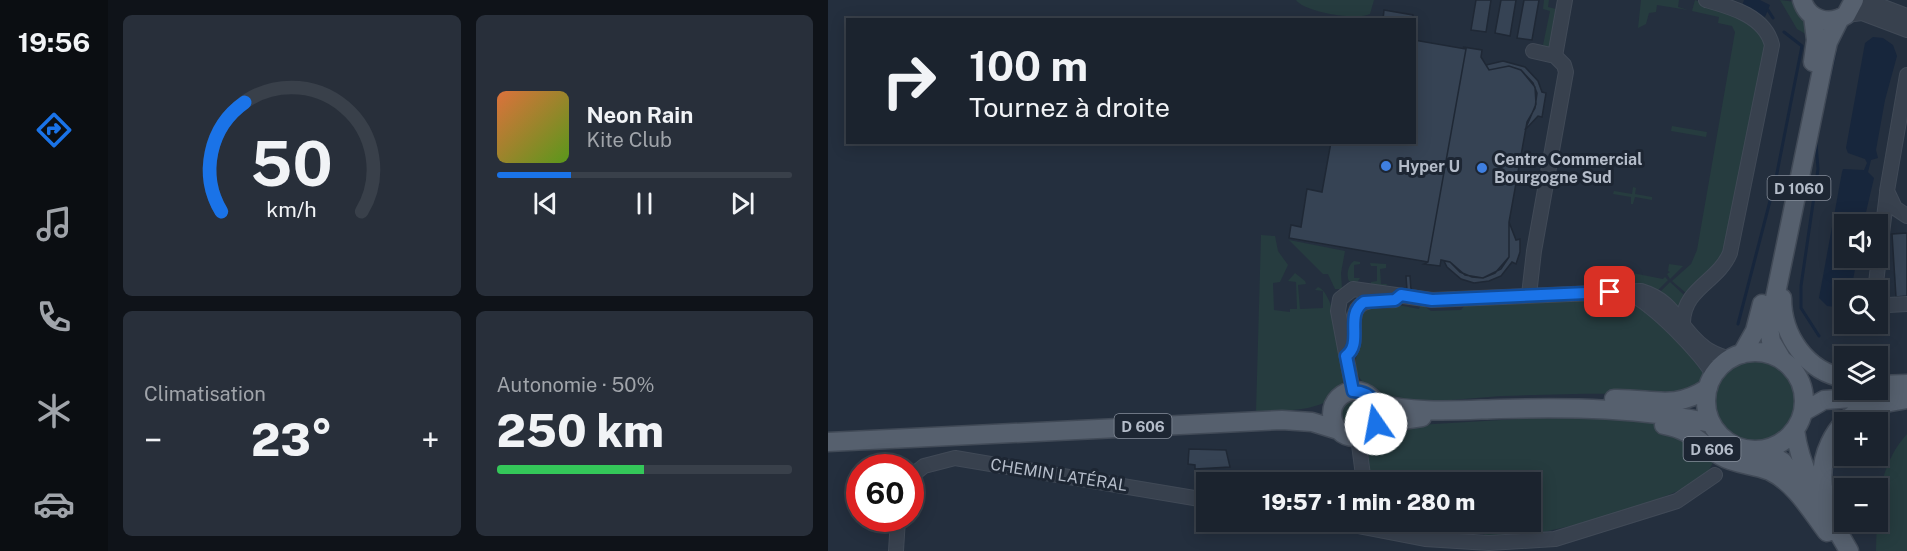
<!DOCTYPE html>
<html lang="fr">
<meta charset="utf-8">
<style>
:root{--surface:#1b232e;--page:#282f3a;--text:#f1f3f6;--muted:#a0a4aa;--line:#39404a;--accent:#1a73e8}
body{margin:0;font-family:"Public Sans",sans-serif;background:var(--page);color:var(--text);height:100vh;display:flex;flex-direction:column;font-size:22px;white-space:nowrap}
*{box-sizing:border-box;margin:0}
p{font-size:20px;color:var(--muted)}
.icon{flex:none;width:33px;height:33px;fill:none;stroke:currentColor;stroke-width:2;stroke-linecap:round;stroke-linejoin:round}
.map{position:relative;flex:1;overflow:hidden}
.panel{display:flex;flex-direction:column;gap:15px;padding:15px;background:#0f1319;width:720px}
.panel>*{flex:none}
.guide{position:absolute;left:18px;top:18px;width:570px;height:126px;border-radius:0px;box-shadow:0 3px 15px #0003,0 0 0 2px var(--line);background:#1b232e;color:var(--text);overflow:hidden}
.fabs{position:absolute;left:1006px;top:214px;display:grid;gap:12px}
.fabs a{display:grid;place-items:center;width:54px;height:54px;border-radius:0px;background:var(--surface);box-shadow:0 3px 15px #0003,0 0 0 2px var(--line);font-size:30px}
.speed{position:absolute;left:18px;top:454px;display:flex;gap:12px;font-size:30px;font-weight:700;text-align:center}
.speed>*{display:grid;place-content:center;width:78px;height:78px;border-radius:50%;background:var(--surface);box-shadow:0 3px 15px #0003,0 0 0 2px var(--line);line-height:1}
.speed .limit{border:9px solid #d22;background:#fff;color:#111}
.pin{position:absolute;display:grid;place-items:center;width:51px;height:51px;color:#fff;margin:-26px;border-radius:12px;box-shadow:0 3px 9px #0006}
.me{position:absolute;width:66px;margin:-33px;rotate:348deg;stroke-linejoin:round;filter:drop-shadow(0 0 4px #0008)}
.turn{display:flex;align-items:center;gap:21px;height:126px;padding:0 24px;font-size:27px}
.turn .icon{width:78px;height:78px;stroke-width:2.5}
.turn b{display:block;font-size:42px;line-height:51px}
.big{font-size:45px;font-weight:800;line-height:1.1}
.panel .card{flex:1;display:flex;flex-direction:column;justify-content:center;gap:9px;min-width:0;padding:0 21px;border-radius:9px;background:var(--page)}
.panel .dial{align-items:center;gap:0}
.dial svg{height:156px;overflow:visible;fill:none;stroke:var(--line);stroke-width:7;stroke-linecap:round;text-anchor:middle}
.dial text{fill:var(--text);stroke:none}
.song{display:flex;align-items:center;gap:18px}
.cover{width:72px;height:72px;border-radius:9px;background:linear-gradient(135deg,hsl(20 70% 55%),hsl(90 70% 35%))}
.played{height:6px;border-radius:3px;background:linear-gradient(90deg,var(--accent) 25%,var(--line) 25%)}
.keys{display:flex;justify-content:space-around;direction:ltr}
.heat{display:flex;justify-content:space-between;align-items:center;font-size:33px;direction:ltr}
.charge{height:9px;border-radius:4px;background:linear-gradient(90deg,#34c759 50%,var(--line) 0)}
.panel .tiles{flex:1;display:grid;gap:15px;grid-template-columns:repeat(2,1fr)}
.trip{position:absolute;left:368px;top:472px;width:345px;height:60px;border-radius:0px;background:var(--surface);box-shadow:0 3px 15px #0003,0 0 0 2px var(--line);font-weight:800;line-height:60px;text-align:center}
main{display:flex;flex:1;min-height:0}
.tabs{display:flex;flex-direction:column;width:108px;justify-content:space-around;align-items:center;background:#0b0e12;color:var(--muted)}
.tabs .icon{width:42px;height:42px}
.tabs .current{color:var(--accent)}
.tabs b{font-size:27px;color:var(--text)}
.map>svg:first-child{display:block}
.green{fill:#263c3f}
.water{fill:#17263c}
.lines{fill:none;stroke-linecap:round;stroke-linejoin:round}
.stream{stroke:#17263c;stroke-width:3}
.building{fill:#364354;stroke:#1f2835;stroke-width:1.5}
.minor-casing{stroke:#414a57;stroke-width:16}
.major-casing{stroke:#414a57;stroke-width:21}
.minor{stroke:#38414e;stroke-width:14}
.major{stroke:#56606e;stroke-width:18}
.route-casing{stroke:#114b97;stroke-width:15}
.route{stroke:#1a73e8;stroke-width:10}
.shop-dot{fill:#3f7fe0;stroke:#1d2633;stroke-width:2}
.labels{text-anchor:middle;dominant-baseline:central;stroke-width:6;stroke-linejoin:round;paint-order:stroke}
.shield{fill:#1d2633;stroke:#878f9c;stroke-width:1.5}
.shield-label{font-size:15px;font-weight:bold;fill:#b4bcc9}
.poi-label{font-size:16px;font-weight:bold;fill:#b4bcc9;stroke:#1d2633;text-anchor:start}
.street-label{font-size:16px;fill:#b4bcc9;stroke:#1d2633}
</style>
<main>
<nav class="tabs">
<b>19:56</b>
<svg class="icon current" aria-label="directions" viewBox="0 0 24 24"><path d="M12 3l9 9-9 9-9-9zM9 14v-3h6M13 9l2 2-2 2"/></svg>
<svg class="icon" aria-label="music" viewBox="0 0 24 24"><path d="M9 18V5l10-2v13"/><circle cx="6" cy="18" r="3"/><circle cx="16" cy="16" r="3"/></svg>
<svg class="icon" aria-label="phone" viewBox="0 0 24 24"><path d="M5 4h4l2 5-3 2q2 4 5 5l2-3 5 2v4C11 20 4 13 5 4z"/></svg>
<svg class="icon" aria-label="climate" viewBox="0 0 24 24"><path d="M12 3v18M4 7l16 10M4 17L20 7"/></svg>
<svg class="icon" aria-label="car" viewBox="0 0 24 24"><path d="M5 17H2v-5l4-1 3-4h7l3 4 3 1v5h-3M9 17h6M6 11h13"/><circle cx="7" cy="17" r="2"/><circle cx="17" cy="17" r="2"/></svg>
</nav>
<section class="panel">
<div class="tiles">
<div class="card dial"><svg viewBox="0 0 100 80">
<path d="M14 69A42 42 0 1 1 86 69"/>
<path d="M14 69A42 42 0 0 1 26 13" stroke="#1a73e8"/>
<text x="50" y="56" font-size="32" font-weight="700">50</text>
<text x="50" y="72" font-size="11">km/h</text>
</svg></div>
<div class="card">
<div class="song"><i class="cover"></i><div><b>Neon Rain</b><p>Kite Club</p></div></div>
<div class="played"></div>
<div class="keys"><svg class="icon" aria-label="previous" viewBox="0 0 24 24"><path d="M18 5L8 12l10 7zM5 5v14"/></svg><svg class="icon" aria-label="pause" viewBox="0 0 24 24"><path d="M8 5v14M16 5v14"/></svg><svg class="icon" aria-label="next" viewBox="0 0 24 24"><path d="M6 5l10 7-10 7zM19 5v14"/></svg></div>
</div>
<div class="card"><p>Climatisation</p>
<div class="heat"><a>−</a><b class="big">23°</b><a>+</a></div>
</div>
<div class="card"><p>Autonomie · 50%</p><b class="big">250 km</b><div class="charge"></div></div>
</div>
</section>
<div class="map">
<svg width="1079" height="551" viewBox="0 0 1079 551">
<rect width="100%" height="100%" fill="#242f3e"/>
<path class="green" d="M 468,0 L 546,0 L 542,14 C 530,21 476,12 468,0 Z
M 716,0 L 721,0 L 720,7 L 728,9 L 721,50 L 708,44 L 715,45 L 722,11 L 715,9 Z
M 813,0 L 851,0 L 850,7 L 860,10 L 829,5 L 828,12 L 821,13 L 818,24 L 810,28 Z
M 867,0 L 891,8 L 928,26 L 938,45 L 896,254 L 858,293 L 844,281 L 863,264 L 869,250 L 907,32 L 904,26 L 890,23 L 891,17 L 864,11 Z
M 952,0 L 968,2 L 978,18 L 981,36 L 969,29 Z
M 844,126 L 879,132 L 878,137 L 843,131 Z
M 805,187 L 808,188 L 807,194 L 824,197 L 824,200 L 807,197 L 805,204 L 803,204 L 803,197 L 785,194 L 786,191 L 804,194 Z
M 433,235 L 447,236 L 450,251 L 460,265 L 452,282 L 445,283 L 446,310 L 462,312 L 462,309 L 469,309 L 468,282 L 460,281 L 467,273 L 477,281 L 478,284 L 470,285 L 472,309 L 495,308 L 495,291 L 487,290 L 490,287 C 507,293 516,359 516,377 C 515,383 512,389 508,394 C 491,413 452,410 428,412 Z
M 461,240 L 517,251 L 513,273 L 514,289 L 507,289 L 500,274 L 495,274 Z
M 526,261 L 532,262 L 532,264 L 526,265 L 526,278 L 532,278 L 528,284 L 521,281 C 518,275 520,265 526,261 Z
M 542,263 L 558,264 L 558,268 L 552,269 L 553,284 L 559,284 L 558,286 L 543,284 L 543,282 L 549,281 L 549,266 L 543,266 Z
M 841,264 L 855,266 L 842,279 L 839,274 L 842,272 L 840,271 Z
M 769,266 L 835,279 L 837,277 L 840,280 L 827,293 L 778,288 L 770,282 Z
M 842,282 L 856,295 L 852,313 L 830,294 Z
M 772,298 L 801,299 L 818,306 L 876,369 L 875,381 L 855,396 C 794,392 734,394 673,396 C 642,398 608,403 577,400 C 562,399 547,395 536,383 C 521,368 531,354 531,337 C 531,321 532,310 549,306 L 549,309 L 565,308 L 570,305 L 591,309 L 593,304 L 603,311 L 633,310 L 637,305 Z
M883 401a44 44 0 1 1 88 0a44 44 0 1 1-88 0Z
M510 415a17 17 0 1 1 34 0a17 17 0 1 1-34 0Z
M 706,418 C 749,420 809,413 849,432 C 862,438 875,449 887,458 C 885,463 882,469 878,474 C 853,499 723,534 685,537 C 676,537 667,536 658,536 L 651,529 L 651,522 L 702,522 L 702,483 L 605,483 L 595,482 L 588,473 L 590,483 L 542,483 C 542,449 532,435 573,426 Z
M 1079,434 L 1079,551 L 1048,551 C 1049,510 1049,467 1079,434 Z
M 546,522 L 587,522 L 581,528 Z"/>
<path class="water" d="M 916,0 L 932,0 L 942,5 L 937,17 L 914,6 Z
M 1045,37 L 1055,38 L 1065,45 L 1069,56 L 1057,100 L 1048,150 L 1050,158 L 1043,160 L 1040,172 L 1046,178 L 1035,225 L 1017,225 L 1017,258 L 1029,258 L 1023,291 L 1017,291 L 1017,308 L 999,306 L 991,298 L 1014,172 L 1015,169 L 1036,170 L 1039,163 L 1037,159 L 1020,153 L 1018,148 L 1037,43 Z"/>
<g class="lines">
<path class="stream" d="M 940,10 L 945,18
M 996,104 L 1007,53
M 988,143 L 990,169 L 973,286 L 973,308 L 991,336
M 910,324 L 948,178 L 974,46 L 956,32"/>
</g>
<path class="building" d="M 648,0 L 663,0 L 658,32 L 643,30 Z
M 673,0 L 688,0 L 682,36 L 667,33 Z
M 696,0 L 711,0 L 704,40 L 689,38 Z
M 556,10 L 585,15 L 585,20 L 555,20 Z
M 586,40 L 638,49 L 600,262 L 461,238 L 463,225 L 473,227 L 479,189 L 494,192 L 503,142 L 586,142 Z
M 635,47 L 654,50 L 653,57 L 661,70 L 681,66 L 693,70 L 705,83 L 709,93 L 707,108 L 699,122 L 681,222 L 681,257 L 673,269 L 655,278 L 637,275 L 622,262 L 613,260 L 612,266 L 596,264 L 600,262 L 638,49 Z
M 675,61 L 697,67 L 710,81 L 714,92 L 718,93 L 714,117 L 710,116 L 697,130 L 708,104 L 707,87 L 693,70 L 681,66 L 661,70 L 658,65 Z
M 681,222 L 688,240 L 692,239 L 692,252 L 688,264 L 684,262 L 673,276 L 661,281 L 646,283 L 633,279 L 619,267 L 616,261 L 622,262 L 632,272 L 644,277 L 655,278 L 667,273 L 681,257 Z
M 1079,233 L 1079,296 L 1068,297 L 1064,234 Z
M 578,276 L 582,276 L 583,290 L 579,290 Z
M 361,449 L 398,450 L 402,467 L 367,469 L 367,465 L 360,464 Z"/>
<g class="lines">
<g class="minor-casing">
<path id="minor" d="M 1037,0 L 1079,16
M 1018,15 L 1034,13 L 1079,30
M 705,51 L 727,56
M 1079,75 L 1059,191 L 1067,208 L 1079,216
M 1047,291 L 1059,193
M 701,295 L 706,251 L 738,72 L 736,65 L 727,56 L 737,0
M 802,295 C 821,299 877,357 885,375
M 1050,301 L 1060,305 L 1079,304
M 855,322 C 856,288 890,282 902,253 L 944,45 C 937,16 903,7 878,0
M 518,355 C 536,343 514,309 539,302 C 547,299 558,301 567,300
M 525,391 L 510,311 L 512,299 L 525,289 L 604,300 L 813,291 C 849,302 850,328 876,347 C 883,353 893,356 902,359
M 530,437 L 536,483
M 82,477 L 96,466 L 127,458 L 378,500
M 509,522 L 597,539 L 661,543 L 727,539 L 849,501 L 887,475
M 68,551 L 70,519"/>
</g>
<g class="major-casing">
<path id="major" d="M 974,0 C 980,20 1001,26 1018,15 L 1026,0
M 985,62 L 988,40 L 985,16
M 954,298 C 954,335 978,372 1017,378
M878 401a49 49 0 1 1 98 0a49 49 0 1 1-98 0Z
M 914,354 L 927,331 L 934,304
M 953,358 L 943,341 L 941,327 L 996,60 L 1000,42 L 1012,18
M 1050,385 L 1079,384
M504 414a23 23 0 1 1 46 0a23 23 0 1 1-46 0Z
M 786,399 C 825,398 845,411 880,388
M 548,403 C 586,414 633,410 672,409 C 742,407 814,408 883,423
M 975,412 L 996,400 L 1054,396
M 548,424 L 594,417
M 836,425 C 864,430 871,443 893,456 C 908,465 926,464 942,471 C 967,483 983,511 999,532
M 967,430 C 973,476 999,512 1021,551
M 0,442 L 454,420 L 484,422 L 510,430
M 935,450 L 955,462 L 973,488
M 1011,532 C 1006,520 998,506 996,493 C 989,460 1005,421 1038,408 C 1051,403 1066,401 1079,399"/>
</g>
<use href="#minor" class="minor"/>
<use href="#major" class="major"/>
</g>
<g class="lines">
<g class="route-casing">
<path id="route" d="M 548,424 C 554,406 544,392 525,391 L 518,356 C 536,343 516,315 536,302 L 567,300 L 573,295 L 604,300 L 782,292"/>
</g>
<use href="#route" class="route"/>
</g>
<g class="shop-dot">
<circle cx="558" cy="166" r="6"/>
<circle cx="654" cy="168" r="6"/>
</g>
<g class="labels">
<g class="shield">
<rect x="939.5" y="176" width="63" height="24" rx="4.5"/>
<rect x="286.5" y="414" width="57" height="24" rx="4.5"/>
<rect x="855.5" y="437" width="57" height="24" rx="4.5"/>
</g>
<g class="shield-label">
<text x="971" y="188">D 1060</text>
<text x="315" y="426">D 606</text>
<text x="884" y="449">D 606</text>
</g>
<g class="poi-label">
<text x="666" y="159">Centre Commercial<tspan x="666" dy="18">Bourgogne Sud</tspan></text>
<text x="570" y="166">Hyper U</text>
</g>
<g class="street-label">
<text transform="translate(231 475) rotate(9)">CHEMIN LATÉRAL</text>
</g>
</g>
</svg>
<div class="fabs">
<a><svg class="icon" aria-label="sound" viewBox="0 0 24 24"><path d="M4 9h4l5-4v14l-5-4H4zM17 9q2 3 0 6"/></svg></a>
<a><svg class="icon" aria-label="search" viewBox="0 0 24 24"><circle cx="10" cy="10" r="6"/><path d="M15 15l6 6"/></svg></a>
<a><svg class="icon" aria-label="layers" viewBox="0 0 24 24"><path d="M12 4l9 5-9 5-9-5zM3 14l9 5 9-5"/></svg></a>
<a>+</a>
<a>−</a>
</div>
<div class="speed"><div class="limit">60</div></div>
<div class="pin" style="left:782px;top:292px;background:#d93025"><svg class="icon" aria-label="arrive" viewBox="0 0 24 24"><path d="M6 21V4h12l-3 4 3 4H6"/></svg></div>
<svg class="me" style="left:548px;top:424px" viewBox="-20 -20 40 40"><circle r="19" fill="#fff"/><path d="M0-13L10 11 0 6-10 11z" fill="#1a73e8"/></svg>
<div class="trip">19:57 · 1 min · 280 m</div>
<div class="guide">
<div class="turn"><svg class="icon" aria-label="right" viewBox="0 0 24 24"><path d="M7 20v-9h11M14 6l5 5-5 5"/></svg><div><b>100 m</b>Tournez à droite</div></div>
</div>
</div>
</main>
